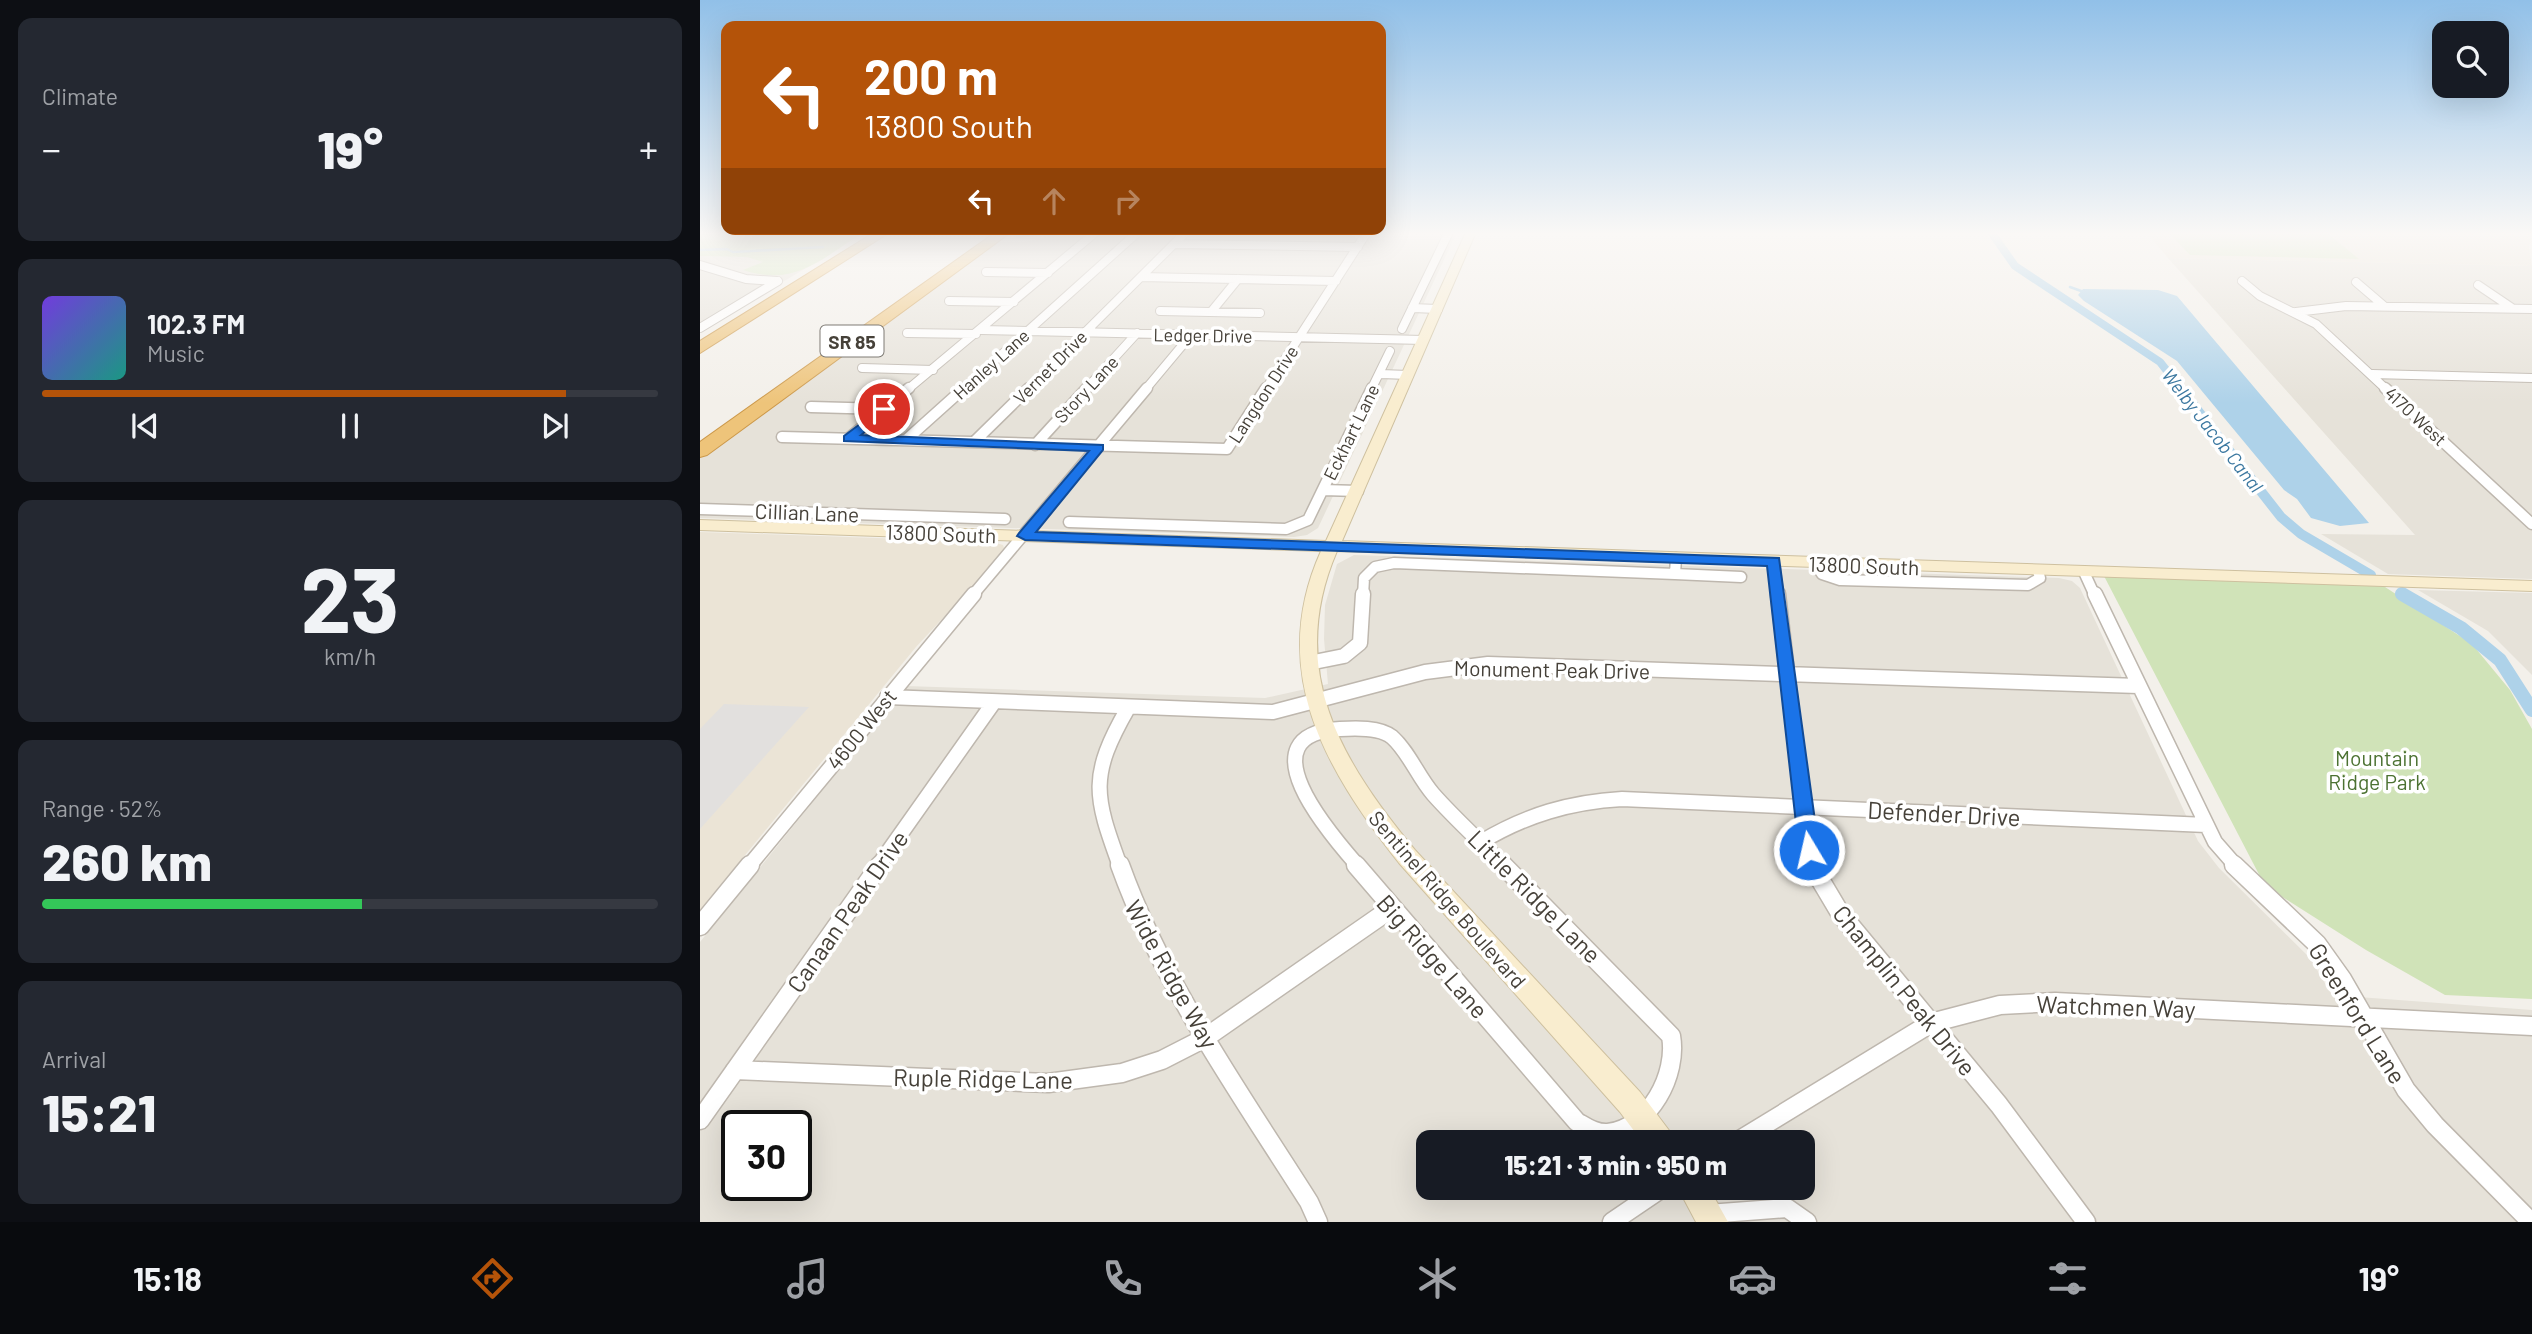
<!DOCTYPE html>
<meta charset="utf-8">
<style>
:root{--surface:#171b24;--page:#242831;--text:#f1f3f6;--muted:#9ea1a6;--line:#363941;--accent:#b45309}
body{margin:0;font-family:Barlow,sans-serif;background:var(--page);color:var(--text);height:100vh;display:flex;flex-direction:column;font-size:26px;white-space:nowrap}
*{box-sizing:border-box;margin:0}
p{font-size:23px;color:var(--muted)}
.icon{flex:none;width:38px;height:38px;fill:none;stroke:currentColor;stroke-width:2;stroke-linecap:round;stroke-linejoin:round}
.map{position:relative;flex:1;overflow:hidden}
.details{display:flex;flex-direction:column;gap:18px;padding:18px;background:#0d0f14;width:700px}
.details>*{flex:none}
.top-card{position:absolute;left:21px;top:21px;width:665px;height:214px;border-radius:14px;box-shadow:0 7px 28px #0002;background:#b45309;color:#fff;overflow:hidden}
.tools{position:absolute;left:1732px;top:21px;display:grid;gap:14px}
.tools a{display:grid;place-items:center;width:77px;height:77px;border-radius:14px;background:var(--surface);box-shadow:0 7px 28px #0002;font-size:35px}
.speed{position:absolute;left:21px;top:1110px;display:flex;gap:14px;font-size:35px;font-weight:700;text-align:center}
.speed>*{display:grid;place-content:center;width:91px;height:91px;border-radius:50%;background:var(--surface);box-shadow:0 7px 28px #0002;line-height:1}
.speed .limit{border:4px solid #111;border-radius:10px;background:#fff;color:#111}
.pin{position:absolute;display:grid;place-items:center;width:60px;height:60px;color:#fff;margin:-30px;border:4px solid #fff;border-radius:50%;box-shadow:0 2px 7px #0007}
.me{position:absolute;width:77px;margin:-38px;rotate:351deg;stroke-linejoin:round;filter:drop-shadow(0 0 5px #0008)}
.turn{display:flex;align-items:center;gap:24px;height:147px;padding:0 28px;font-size:32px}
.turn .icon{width:91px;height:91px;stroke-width:2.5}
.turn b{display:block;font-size:49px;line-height:60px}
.lanes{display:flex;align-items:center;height:66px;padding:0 28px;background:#0003;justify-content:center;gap:35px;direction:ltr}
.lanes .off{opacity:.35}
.big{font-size:52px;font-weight:800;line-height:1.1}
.details .tile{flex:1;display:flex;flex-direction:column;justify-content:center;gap:10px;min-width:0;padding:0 24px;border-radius:14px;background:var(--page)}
.details .dial{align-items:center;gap:0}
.dial b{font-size:91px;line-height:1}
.song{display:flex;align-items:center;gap:21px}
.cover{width:84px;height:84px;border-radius:10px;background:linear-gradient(135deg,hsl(260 70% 55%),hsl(170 70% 35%))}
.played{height:7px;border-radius:4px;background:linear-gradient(90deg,var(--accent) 85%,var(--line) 85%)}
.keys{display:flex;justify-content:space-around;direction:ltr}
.heat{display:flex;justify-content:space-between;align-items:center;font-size:38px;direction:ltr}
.charge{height:10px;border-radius:5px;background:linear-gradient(90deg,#34c759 52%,var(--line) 0)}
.trip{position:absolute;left:716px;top:1130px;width:399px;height:70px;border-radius:14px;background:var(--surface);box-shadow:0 7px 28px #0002;font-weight:800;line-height:70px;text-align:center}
.dock{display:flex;height:112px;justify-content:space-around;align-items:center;background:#090b0e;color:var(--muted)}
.dock .icon{width:49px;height:49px}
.dock .on{color:var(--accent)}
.dock b{font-size:32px;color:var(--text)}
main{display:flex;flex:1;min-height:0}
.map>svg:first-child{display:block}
.residential{fill:#e6e2d9;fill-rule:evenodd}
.education{fill:#ebe4d6}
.green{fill:#d0e3b8}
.parking{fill:#e2e0de}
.water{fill:#aed2e9}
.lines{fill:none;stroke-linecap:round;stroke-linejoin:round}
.stream{stroke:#aed2e9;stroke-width:2.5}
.canal-far2{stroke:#aed2e9;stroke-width:8}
.canal-far1{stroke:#aed2e9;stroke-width:10}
.canal{stroke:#aed2e9;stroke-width:14}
.street-far3-casing{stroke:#beb7ae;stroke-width:10}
.street-far2-casing{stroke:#beb7ae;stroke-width:13}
.street-far1-casing{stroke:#beb7ae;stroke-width:17}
.street-casing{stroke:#beb7ae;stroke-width:21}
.secondary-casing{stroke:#cec09f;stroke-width:2}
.highway-casing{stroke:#cc994b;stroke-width:2}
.street-far3{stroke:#fff;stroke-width:8}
.street-far2{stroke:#fff;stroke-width:10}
.street-far1{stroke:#fff;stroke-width:14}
.street{stroke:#fff;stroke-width:18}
.secondary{fill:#f9edcf;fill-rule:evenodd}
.highway{fill:#eec47a;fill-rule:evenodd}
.route{fill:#1a73e8;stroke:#114b97;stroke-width:2}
.labels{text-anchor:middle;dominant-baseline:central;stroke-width:7;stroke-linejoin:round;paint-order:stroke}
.far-street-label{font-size:18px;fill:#464139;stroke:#fff}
.shield{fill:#fff;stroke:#7e7a74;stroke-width:2}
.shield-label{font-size:19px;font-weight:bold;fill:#464139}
.far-water-label{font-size:19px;font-style:italic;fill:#3c78a0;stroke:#fff}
.street-label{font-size:21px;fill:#464139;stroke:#fff}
.park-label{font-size:21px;fill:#4c7232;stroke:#fff}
.near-street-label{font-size:24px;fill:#464139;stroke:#fff}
</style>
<main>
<section class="details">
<div class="tile"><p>Climate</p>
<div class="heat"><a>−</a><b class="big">19°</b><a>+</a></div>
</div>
<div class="tile">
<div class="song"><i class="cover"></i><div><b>102.3 FM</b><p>Music</p></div></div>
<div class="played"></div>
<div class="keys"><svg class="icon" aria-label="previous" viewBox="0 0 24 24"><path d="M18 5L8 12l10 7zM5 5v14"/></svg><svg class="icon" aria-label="pause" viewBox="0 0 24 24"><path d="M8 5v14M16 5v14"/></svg><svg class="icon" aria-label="next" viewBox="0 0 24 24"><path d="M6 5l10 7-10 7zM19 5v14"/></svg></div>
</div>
<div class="tile dial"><b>23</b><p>km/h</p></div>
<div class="tile"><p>Range · 52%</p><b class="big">260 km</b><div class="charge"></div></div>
<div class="tile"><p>Arrival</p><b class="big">15:21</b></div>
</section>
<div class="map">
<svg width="1832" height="1222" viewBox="0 0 1832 1222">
<rect width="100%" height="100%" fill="#f3f0ea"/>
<path class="residential" d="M 366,232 L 757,232 L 618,528 L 607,535 L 594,537 L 0,518 L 0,456 L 299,242 L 325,242 Z
M 0,256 L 123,258 L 0,331 Z
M 1468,258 L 1832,266 L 1832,579 L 1688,574 L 1621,534 L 1715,535 Z
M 654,555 L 1359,578 L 1372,581 L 1380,588 L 1498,841 L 1519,868 L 1610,958 L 1632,995 L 1832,1010 L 1832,1222 L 0,1222 L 0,942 L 206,686 L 565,698 L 628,684 L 624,639 L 625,605 L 637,564 ZM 37,1125 L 96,1125 L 96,1185 L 37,1185 ZM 728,1143 L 1102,1143 L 1102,1188 L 728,1188 Z
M 1718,590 L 1832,593 L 1832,675 L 1788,631 Z"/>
<path class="education" d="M 1446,232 L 1832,232 L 1829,248 L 1832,266 L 1468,258 Z
M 0,532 L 292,542 L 303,545 L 304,548 L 284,574 L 216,647 L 0,910 Z"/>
<path class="green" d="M 0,232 L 161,234 C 120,260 94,287 43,270 L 63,262 L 47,257 L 0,256 Z
M 1468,232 L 1626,232 L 1659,259 L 1490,255 Z
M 1404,576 L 1682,585 L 1772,644 L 1810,690 L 1832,729 L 1832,999 L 1745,995 L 1666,950 L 1565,886 Z"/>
<path class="parking" d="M 24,704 L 109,707 L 0,829 L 0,729 Z"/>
<path class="water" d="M 1383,289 L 1458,290 L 1477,296 L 1669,523 L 1640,526 L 1611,518 L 1597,499 L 1584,490 L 1477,361 L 1384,301 L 1378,295 Z"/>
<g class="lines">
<path class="stream" d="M 317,237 L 353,232
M 0,250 L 27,249 L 33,252 L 123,247
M 1370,287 L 1384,292"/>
<path class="canal-far2" d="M 1291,232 L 1315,266 L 1460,362 L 1482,390"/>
<path class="canal-far1" d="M 1480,388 L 1581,517 L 1601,534 L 1671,575
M 1702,594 L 1705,596"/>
<path class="canal" d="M 1702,594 L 1761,628 L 1800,660 L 1832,710"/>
<g class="street-far3-casing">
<path id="street-far3" d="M 474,244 L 658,247
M 0,265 L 46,279 L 77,281
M 286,272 L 348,273
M 441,277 L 636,281
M 1542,281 L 1560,296 L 1616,324 L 1687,390
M 1656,282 L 1684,306
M 1778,285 L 1812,308
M 249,301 L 314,302
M 712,308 L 738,309
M 460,311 L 560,313
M 511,312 L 538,279
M 1596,312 L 1646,306 L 1832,309
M 0,328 L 78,281
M 702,329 L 749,232
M 281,330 L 724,340
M 207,333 L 276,334
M 162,368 L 233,370
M 680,374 L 709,375
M 1672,374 L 1832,378
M 207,390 L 396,232
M 262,390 L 438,232
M 327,390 L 486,232
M 385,390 L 437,333
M 445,390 L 491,335
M 565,390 L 667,232
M 671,390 L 690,351"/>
</g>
<g class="street-far2-casing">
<path id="street-far2" d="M 1685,388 L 1832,524
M 111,407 L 184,409
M 82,437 L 527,449 L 566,388
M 149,438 L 209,388
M 206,440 L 264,388
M 274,442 L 329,388
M 335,445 L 387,388
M 623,490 L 658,491
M 0,509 L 305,519
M 369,522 L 586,529 L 608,520 L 672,388
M 1074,562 L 1078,596
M 1115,563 L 1122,574 L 1140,580 L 1328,585 L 1340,578 L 1338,571
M 1384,572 L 1395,596
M 975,574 L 1041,577
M 272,596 L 447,388
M 663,596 L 664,578 L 675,567 L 694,563 L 975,574 L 976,558"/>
</g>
<g class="street-far1-casing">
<path id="street-far1" d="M 1078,594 L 1106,834 L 1116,866
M 1395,594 L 1515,842 L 1536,866
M 609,663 L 644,656 L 660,643 L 663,594
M 187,697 L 573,712 L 725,672 L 788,664 L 1438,686
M 781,842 C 826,815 870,802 922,799 L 1506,825
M 49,866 L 274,594
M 178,866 L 294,702
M 420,866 C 394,795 389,776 428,708
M 658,866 C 629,833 543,734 640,729 C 655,728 680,727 692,737 C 709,752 718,777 733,794 C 755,819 781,842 804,866"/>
</g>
<g class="street-casing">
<path id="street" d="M 420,865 C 464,987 540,1093 609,1202 L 618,1222
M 656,865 L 877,1122 C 886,1127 896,1134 908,1133 C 950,1128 978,1074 971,1036 L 803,865
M 1116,865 L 1121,881 L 1140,913 L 1299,1105 L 1386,1222
M 1534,865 L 1617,944 L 1642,979 L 1706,1090 L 1735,1125 L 1831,1222
M 0,926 L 50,865
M 35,1070 L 348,1083 L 422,1073 L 462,1060 L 505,1038 L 692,908
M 0,1120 L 180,865
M 1035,1143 L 1231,1023 L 1300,1005 L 1355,1002 L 1832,1026
M 1008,1214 L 1087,1208 L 1107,1222
M 912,1222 L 962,1188"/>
</g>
<g class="secondary-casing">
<path id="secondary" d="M 766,232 L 776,232 L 642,541 L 1832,581 L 1832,591 L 637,551 C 586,669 640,760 715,850 L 940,1092 L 971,1133 L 975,1143 L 943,1143 L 920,1112 L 699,863 C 625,769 567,671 621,551 L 0,530 L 0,520 L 626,541 Z
M 978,1188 L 1009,1188 L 1028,1222 L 996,1222 Z"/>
</g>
<g class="highway-casing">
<path id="highway" d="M 175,232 L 190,232 L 0,353 L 0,341 Z
M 296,232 L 311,232 L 7,455 L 0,457 L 0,442 Z"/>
</g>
<use href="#street-far3" class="street-far3"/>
<use href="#street-far2" class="street-far2"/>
<use href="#street-far1" class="street-far1"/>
<use href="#street" class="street"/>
<use href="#secondary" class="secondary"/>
<use href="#highway" class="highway"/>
</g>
<linearGradient id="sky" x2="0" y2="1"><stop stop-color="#91c0e8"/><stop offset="0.58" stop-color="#faf8f6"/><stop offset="1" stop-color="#faf8f6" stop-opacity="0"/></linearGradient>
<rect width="1832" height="403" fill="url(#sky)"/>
<path class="route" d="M 184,406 L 189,407 L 189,412 L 161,435 L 403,445 L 403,450 L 336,532 L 1079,558 L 1119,850 L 1116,856 L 1109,858 L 1102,856 L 1099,850 L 1067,566 L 325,540 L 317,536 L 319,533 L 389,451 L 144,441 L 144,436 Z"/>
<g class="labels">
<g class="far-street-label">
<text transform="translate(503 335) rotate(1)">Ledger Drive</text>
<text transform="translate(291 364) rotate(-42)">Hanley Lane</text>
<text transform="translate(350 367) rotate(-45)">Vernet Drive</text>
<text transform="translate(386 389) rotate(-47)">Story Lane</text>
<text transform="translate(563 394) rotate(-57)">Langdon Drive</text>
<text transform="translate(1716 416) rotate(43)">4170 West</text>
<text transform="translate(651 432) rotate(-64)">Eckhart Lane</text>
</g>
<rect class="shield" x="120.5" y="325.5" width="63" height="31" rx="5"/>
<g class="shield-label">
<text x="152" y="341">SR 85</text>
</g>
<g class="far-water-label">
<text transform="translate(1513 430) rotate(52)">Welby Jacob Canal</text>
</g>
<g class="street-label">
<text transform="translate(107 512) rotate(2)">Cillian Lane</text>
<text transform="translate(241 533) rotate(2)">13800 South</text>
<text transform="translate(1164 565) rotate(2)">13800 South</text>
<text transform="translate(852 669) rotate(1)">Monument Peak Drive</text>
<text transform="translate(161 729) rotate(-51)">4600 West</text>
<text transform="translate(748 899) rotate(49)">Sentinel Ridge Boulevard</text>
</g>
<g class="park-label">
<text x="1677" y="757">Mountain<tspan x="1677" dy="24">Ridge Park</tspan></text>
</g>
<g class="near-street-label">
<text transform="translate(1244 813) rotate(3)">Defender Drive</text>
<text transform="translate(835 896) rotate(45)">Little Ridge Lane</text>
<text transform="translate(147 911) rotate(-55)">Canaan Peak Drive</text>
<text transform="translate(733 956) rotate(49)">Big Ridge Lane</text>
<text transform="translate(472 974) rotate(61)">Wide Ridge Way</text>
<text transform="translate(1205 990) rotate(51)">Champlin Peak Drive</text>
<text transform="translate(1416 1006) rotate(2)">Watchmen Way</text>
<text transform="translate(1658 1013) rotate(58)">Greenford Lane</text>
<text transform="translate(283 1078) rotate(1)">Ruple Ridge Lane</text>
</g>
</g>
</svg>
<div class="tools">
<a><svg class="icon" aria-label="search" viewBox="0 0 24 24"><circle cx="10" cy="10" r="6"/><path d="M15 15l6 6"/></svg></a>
</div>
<div class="speed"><div class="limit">30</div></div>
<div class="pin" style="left:184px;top:409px;background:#d93025"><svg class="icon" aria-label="arrive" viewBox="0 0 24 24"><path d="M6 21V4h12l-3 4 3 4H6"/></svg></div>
<svg class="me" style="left:1109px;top:850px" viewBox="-20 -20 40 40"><circle r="17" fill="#1a73e8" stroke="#fff" stroke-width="3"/><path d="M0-11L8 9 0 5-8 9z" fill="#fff"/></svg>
<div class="trip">15:21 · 3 min · 950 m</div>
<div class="top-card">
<div class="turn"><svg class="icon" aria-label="left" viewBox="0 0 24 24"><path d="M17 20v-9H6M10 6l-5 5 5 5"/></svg><div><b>200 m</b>13800 South</div></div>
<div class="lanes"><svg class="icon" aria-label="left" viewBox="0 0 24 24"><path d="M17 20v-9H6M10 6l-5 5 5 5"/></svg><svg class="icon off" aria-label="ahead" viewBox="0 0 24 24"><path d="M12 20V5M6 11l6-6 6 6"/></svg><svg class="icon off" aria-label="right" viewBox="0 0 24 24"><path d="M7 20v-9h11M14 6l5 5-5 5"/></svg></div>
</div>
</div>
</main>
<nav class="dock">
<b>15:18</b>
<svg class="icon on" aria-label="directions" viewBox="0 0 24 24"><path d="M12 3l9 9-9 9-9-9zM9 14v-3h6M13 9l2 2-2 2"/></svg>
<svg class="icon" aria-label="music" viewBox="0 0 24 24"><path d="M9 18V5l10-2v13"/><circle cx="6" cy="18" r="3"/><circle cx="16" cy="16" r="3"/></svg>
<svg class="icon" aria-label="phone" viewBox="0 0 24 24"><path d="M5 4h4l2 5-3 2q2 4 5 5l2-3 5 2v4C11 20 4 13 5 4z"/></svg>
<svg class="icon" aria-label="climate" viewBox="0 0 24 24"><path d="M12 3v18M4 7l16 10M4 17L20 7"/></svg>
<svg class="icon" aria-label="car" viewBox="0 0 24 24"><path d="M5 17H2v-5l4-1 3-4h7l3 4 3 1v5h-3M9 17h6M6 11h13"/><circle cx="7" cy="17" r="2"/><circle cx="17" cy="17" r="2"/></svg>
<svg class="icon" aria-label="filters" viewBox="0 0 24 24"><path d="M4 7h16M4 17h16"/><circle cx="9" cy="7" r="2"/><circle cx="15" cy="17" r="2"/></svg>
<b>19°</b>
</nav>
